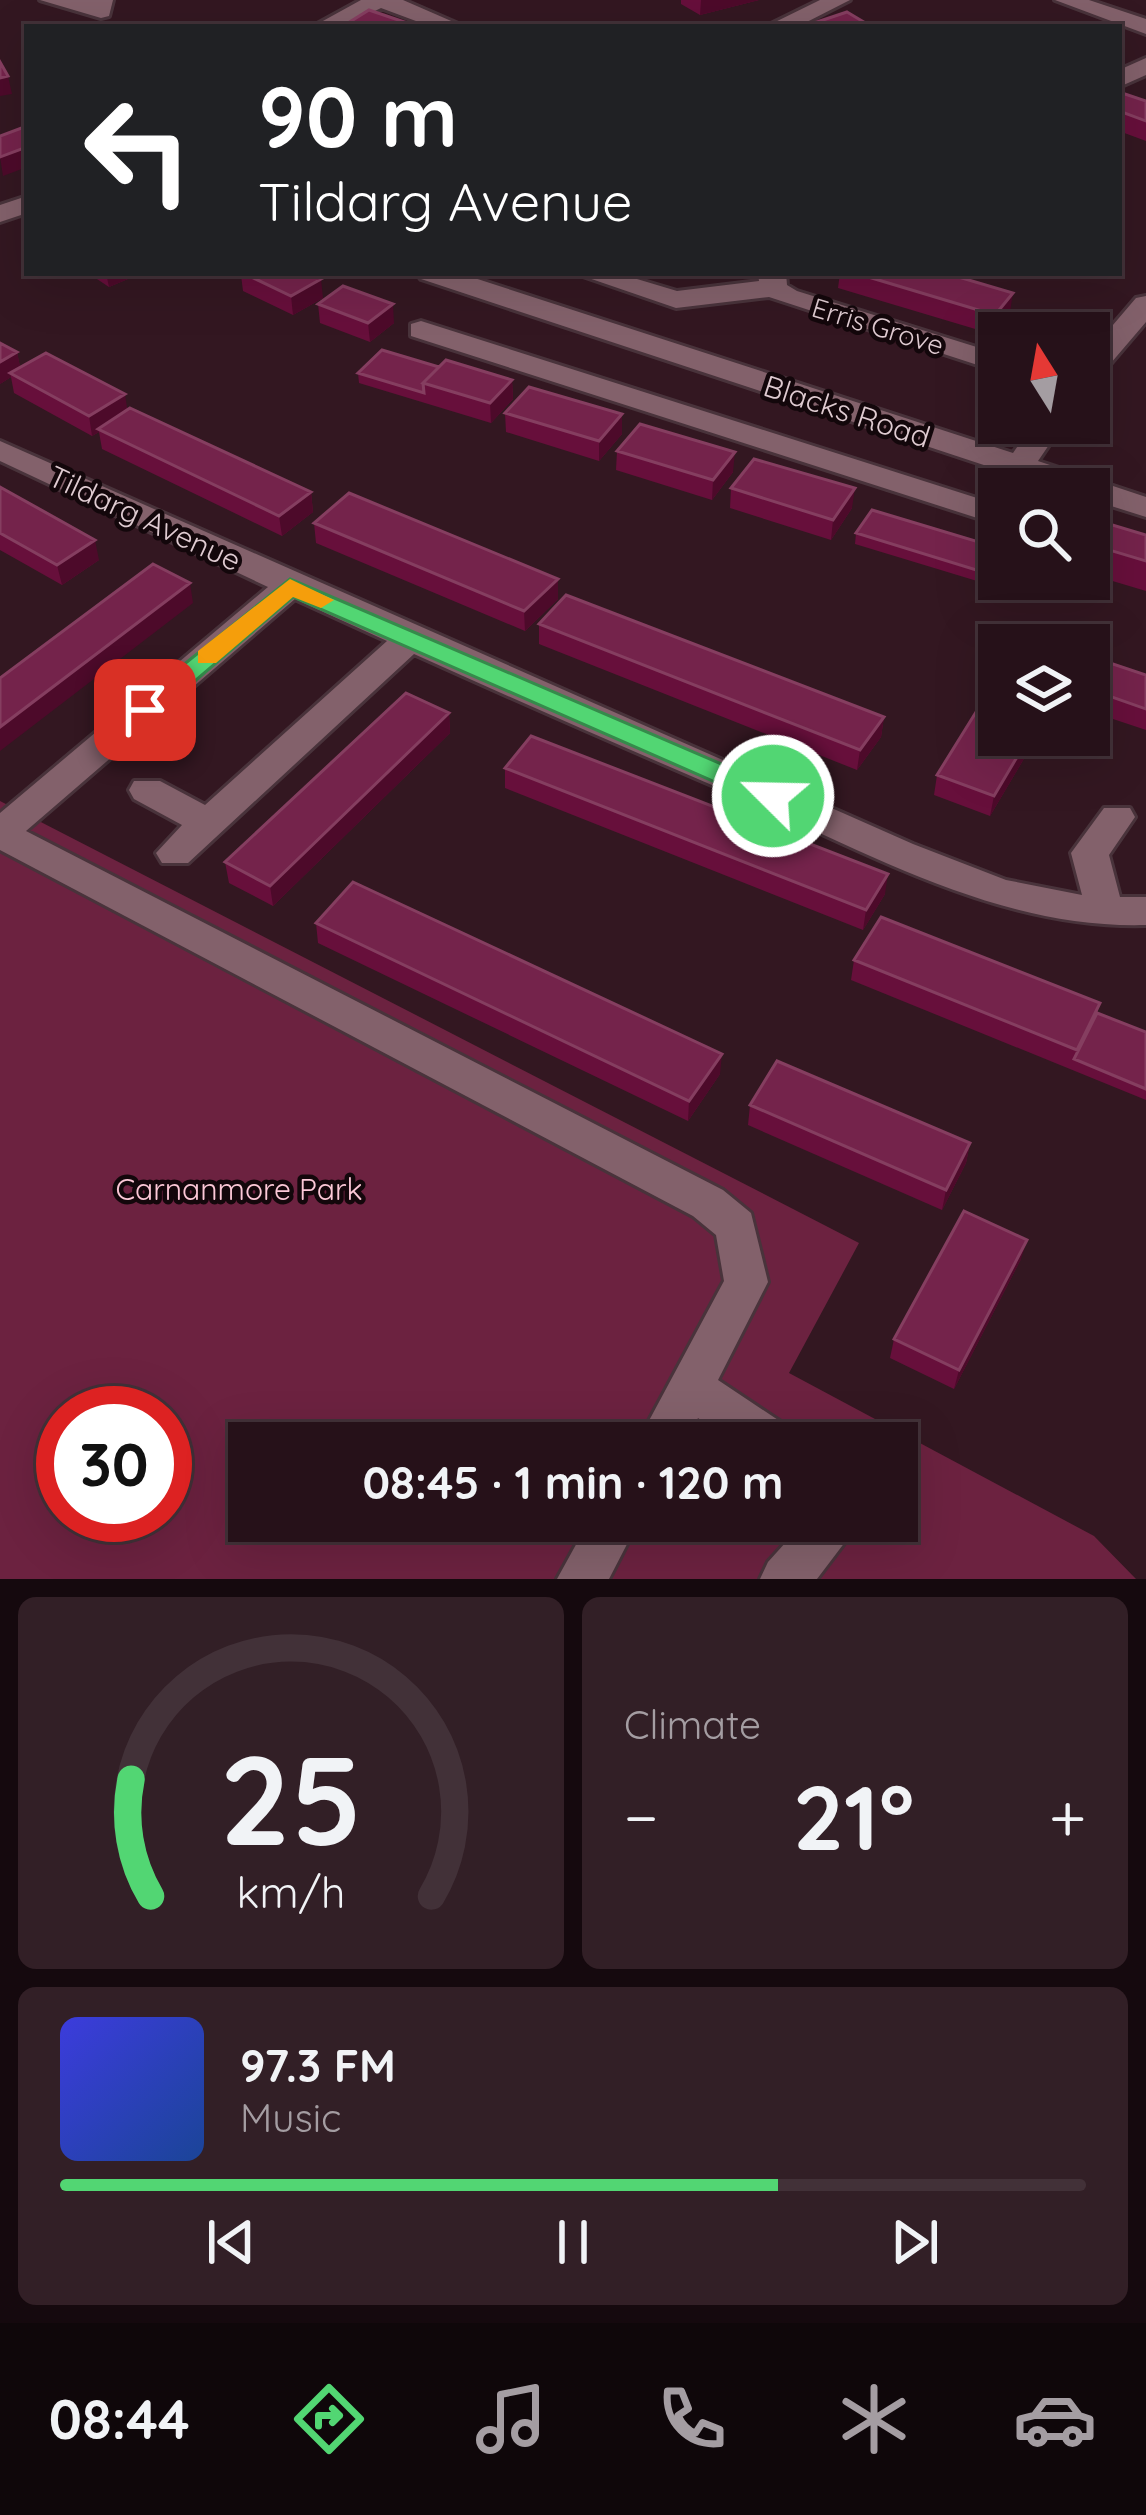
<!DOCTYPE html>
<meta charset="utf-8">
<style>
:root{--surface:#261119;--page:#321f26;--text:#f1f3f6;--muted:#a49da2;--line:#423138;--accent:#52d673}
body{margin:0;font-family:Quicksand,sans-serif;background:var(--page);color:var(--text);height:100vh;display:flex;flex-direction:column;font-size:45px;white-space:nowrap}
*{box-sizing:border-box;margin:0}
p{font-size:39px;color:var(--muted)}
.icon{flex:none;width:66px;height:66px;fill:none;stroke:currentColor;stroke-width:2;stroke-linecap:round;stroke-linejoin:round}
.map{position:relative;height:1579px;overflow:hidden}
.side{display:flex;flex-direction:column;gap:18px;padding:18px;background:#15090e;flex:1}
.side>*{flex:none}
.guide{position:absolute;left:24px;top:24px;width:1098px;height:252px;border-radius:0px;box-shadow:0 12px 48px #0002,0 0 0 3px var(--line);background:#202124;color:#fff;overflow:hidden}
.needle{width:78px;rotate:349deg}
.controls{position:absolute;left:978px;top:312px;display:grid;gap:24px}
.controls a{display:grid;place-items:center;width:132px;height:132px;border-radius:0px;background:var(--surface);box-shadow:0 12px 48px #0002,0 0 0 3px var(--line);font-size:60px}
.speed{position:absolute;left:36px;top:1386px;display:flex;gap:24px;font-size:60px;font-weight:700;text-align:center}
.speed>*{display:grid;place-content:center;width:156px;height:156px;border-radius:50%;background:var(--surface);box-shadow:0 12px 48px #0002,0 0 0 3px var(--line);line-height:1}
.speed .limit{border:18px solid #d22;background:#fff;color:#111}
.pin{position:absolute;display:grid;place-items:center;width:102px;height:102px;color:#fff;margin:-51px;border-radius:24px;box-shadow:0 6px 18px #0006}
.me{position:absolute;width:132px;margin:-66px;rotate:293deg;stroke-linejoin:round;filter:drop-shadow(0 0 9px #0008)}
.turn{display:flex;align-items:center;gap:42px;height:252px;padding:0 36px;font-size:54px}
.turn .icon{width:156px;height:156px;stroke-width:2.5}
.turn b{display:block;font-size:84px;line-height:102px}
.big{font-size:90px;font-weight:800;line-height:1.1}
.side .tile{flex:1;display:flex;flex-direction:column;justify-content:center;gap:18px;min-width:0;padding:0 42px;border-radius:18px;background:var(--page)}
.side .dial{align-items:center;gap:0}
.dial svg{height:312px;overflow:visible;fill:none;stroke:var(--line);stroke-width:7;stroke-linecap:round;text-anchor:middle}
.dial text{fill:var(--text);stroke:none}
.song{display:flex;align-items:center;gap:36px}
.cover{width:144px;height:144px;border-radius:18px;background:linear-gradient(135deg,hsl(240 70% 55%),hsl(220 70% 35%))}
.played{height:12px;border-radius:6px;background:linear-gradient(90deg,var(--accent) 70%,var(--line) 70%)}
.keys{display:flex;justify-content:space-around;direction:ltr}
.heat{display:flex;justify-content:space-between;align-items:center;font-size:66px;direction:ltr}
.side .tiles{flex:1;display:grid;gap:18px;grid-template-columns:1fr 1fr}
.tile:last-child{grid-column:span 2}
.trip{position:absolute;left:228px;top:1422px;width:690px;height:120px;border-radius:0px;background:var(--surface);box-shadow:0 12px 48px #0002,0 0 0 3px var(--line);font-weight:800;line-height:120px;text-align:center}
.menu{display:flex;height:192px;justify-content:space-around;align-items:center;background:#0f070a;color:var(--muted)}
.menu .icon{width:84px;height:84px}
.menu .selected{color:var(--accent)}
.menu b{font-size:54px;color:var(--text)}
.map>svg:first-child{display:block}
.green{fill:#6c2240;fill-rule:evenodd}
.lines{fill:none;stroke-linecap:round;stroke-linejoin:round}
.minor-casing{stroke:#49333b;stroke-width:6}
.minor{fill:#83616b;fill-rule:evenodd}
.wall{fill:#670f3b}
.shaded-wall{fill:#4d0a2a}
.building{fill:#74234b;stroke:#853e60;stroke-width:3}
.route{fill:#52d673;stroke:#358b4b;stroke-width:3}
.slow{fill:#f59e0b}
.labels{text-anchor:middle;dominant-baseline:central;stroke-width:9;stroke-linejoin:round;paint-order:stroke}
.far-street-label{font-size:27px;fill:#dfcbd1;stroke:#13070b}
.street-label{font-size:30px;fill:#dfcbd1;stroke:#13070b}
.park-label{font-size:30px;fill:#fcc8d7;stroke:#13070b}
</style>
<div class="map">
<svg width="1146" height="1579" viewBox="0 0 1146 1579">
<rect width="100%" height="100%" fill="#331721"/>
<path class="green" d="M 0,801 L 859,1243 L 789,1373 L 1094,1536 L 1136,1579 L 0,1579 ZM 63,1413 L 165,1413 L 165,1515 L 63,1515 ZM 249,1443 L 897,1443 L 897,1521 L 249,1521 Z"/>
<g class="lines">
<g class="minor-casing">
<path id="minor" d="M 40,0 L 113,0 L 109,16 L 101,18 Z
M 361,0 L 403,0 L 465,27 L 432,27 L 381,8 L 342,27 L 312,27 Z
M 820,0 L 850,0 L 797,27 L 765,27 Z
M 1055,0 L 1089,0 L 1146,19 L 1146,34 Z
M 1146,58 L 1146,75 L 1119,87 L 1119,70 Z
M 27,196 L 27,213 L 0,222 L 0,205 Z
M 417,273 L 459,273 L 1013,453 L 1034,423 L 1064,423 L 1038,461 L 1146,497 L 1146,517 L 1089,499 L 1089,489 L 1060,489 L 1008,473 L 421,279 Z
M 574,273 L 617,273 L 677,291 L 759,281 L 758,273 L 786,273 L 787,285 L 797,291 L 999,354 L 999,372 L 769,297 L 676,308 Z
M 1146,296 L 1146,322 L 1099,377 L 1089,380 L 1089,353 L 1136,298 Z
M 421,321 L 999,505 L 999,525 L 411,336 L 411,324 Z
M 0,441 L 913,844 L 1006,880 L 1082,895 L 1071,853 L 1104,808 L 1130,808 L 1135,817 L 1109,855 L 1120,897 L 1146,897 L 1146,925 C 1003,929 877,857 749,801 C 637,753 525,704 414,654 L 188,863 L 162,863 L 156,853 L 182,825 L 134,799 L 129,790 L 134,781 L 160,781 L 205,805 L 387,641 L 295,599 L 26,831 L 723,1190 L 751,1213 L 768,1282 L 718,1380 L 790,1428 L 796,1443 L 734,1443 L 698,1418 L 685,1443 L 637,1443 L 724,1281 L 716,1235 L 693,1216 L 0,850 L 0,813 L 268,587 L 0,461 Z
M 589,1521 L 639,1521 L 609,1579 L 557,1579 Z
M 805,1521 L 861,1521 L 817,1579 L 760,1579 L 768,1562 Z"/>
</g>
<use href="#minor" class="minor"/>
</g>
<path class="wall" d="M 681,0 L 759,0 L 700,15 L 681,4 Z
M 1119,92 L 1146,101 L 1146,141 L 1119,131 Z
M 88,273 L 142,273 L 109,287 Z
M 221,273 L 310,273 L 323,298 L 293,315 L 243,291 L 241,275 L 234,279 Z
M 840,273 L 945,273 L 1010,312 L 992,334 L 838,288 Z
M 318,304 L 394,323 L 370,342 L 320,323 Z
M 17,352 L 20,367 L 128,410 L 311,492 L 313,512 L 282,536 L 102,449 L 99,432 L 92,436 L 14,393 L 11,377 L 0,384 Z
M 439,367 L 512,380 L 513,399 L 491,423 L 359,383 L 358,373 Z
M 505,413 L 622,434 L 599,461 L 506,432 Z
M 617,451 L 733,472 L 712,500 L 616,470 Z
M 0,487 L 99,560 L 62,585 L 0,550 Z
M 731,488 L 852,508 L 831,540 L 730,508 Z
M 1089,518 L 1146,535 L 1146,591 L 1089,574 Z
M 314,523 L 558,599 L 525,631 L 316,543 Z
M 856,533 L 999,548 L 999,579 L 1018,579 L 1010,591 L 855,544 Z
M 539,624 L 884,717 L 881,737 L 857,770 L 539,644 Z
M 1089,656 L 1146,675 L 1146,730 L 1089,711 Z
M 449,713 L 450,733 L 273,906 L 229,883 L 225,862 Z
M 999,735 L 1038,735 L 990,816 L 934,795 L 937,775 Z
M 505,768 L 885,894 L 863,930 L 505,788 Z
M 316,923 L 720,1074 L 688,1121 L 318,943 Z
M 854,960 L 1100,1003 L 1097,1013 L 1146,1032 L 1146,1100 L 851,980 Z
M 750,1105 L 970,1143 L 966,1163 L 942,1210 L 748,1125 Z
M 1021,1259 L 954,1389 L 890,1358 L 894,1339 Z"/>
<path class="shaded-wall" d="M 701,0 L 759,0 L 700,15 Z
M 8,76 L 12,94 L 0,96 L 0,78 Z
M 27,147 L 27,167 L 3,176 L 0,157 Z
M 106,273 L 142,273 L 109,287 Z
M 321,279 L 323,298 L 293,315 L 291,296 Z
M 1013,293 L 1010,312 L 992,334 L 995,315 Z
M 393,304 L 394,323 L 370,342 L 368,323 Z
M 17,352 L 21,371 L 10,373 L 11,377 L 0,384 L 0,362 Z
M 512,380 L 513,399 L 491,423 L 490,403 Z
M 125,394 L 128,414 L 98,429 L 99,432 L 92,436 L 89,416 Z
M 622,414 L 622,434 L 599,461 L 599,441 Z
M 735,452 L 733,472 L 712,500 L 713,480 Z
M 855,488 L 852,508 L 831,540 L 833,520 Z
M 311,492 L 313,512 L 282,536 L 279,516 Z
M 95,540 L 99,560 L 62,585 L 57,565 Z
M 558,579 L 558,599 L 525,631 L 524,611 Z
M 190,583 L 193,603 L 0,751 L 0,727 Z
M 449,713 L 450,733 L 273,906 L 270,886 Z
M 884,717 L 881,737 L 857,770 L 860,750 Z
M 1030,735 L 1038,735 L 990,816 L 994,796 Z
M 888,874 L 885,894 L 863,930 L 866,910 Z
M 722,1054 L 720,1074 L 688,1121 L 689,1101 Z
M 970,1143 L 966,1163 L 942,1210 L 946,1190 Z
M 1027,1240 L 1021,1259 L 954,1389 L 959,1370 Z"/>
<path class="building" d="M 369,10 L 419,27 L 362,27 L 348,23 Z
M 847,12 L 867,24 L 859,27 L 802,27 Z
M 0,62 L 8,76 L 0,78 Z
M 1119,92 L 1146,101 L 1146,121 L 1119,111 Z
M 27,126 L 27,147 L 0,157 L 0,136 Z
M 243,273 L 310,273 L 321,279 L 291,296 Z
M 855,273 L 945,273 L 1013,293 L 995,315 Z
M 343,286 L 393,304 L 368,323 L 318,304 Z
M 0,343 L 17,352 L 0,362 Z
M 382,350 L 439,367 L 423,383 L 424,393 L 358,373 Z
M 46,353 L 125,394 L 89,416 L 10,373 Z
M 446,360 L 512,380 L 490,403 L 423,383 Z
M 529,387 L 622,414 L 599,441 L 505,413 Z
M 130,408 L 311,492 L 279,516 L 98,429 Z
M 640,424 L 735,452 L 713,480 L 617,451 Z
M 754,459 L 855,488 L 833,520 L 731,488 Z
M 0,487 L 95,540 L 57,565 L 0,533 Z
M 349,493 L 558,579 L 524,611 L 314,523 Z
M 872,510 L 999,548 L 999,577 L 856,533 Z
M 1089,518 L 1146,535 L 1146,561 L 1089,544 Z
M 153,564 L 190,583 L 0,727 L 0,678 Z
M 566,595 L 884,717 L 860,750 L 539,624 Z
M 1089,656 L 1146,675 L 1146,709 L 1089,689 Z
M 999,675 L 999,735 L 1030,735 L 994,796 L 937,775 Z
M 406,693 L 449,713 L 270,886 L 225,862 Z
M 531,736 L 888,874 L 866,910 L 505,768 Z
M 353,882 L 722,1054 L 689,1101 L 316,923 Z
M 881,917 L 1100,1003 L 1077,1050 L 854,960 Z
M 1097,1013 L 1146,1032 L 1146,1089 L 1074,1059 Z
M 777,1061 L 970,1143 L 946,1190 L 750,1105 Z
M 964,1211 L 1027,1240 L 959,1370 L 894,1339 Z"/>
<path class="route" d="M 290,579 L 782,790 L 786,796 L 773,806 L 763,803 L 293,597 L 154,716 L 136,716 L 136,703 Z"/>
<path class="slow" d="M 290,579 L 334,600 L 321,608 L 293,597 L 216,663 L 198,663 L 198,651 Z"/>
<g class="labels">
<g class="far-street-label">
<text transform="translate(878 326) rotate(17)">Erris Grove</text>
</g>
<g class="street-label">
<text transform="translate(847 411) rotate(18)">Blacks Road</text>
<text transform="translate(145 518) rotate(25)">Tildarg Avenue</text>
</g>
<g class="park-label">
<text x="239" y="1189">Carnanmore Park</text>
</g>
</g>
</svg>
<div class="controls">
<a><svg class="needle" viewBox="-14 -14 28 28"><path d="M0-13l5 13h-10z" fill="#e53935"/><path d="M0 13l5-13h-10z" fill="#a49da2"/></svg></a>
<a><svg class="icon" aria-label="search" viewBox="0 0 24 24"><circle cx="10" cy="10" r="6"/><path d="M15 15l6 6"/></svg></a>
<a><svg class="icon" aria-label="layers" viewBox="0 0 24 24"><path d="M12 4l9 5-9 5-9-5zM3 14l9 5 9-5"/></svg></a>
</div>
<div class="speed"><div class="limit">30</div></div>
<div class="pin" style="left:145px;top:710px;background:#d93025"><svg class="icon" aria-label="arrive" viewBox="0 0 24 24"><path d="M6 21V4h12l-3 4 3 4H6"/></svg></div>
<svg class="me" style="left:773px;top:796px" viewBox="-20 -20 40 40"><circle r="17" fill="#52d673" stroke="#fff" stroke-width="3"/><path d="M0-11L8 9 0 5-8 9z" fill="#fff"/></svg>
<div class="trip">08:45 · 1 min · 120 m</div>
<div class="guide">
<div class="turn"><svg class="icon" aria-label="left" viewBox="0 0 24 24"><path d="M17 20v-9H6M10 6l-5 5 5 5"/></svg><div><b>90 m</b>Tildarg Avenue</div></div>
</div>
</div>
<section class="side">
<div class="tiles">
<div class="tile dial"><svg viewBox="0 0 100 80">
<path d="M14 69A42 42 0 1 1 86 69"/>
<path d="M14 69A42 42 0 0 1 9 39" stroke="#52d673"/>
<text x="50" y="56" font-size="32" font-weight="700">25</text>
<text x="50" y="72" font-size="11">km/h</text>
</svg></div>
<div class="tile"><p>Climate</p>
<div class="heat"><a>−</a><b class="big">21°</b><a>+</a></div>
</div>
<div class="tile">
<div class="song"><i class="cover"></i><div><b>97.3 FM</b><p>Music</p></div></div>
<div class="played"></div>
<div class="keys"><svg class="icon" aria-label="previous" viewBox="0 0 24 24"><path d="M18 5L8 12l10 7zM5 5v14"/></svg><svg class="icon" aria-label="pause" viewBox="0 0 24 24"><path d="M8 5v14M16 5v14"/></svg><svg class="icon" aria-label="next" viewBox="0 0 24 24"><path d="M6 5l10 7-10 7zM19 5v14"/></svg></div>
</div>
</div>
</section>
<nav class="menu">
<b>08:44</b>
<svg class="icon selected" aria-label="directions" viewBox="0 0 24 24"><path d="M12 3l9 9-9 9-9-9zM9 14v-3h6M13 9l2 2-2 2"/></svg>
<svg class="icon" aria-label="music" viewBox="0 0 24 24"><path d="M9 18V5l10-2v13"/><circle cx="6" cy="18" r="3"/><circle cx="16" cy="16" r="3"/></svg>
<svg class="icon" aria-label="phone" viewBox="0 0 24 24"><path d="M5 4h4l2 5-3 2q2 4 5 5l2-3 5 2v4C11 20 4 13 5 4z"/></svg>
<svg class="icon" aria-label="climate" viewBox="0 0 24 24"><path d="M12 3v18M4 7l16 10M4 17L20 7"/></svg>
<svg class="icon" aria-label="car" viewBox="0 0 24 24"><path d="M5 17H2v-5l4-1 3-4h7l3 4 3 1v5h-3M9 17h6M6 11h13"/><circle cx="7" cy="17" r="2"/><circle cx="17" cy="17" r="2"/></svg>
</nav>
